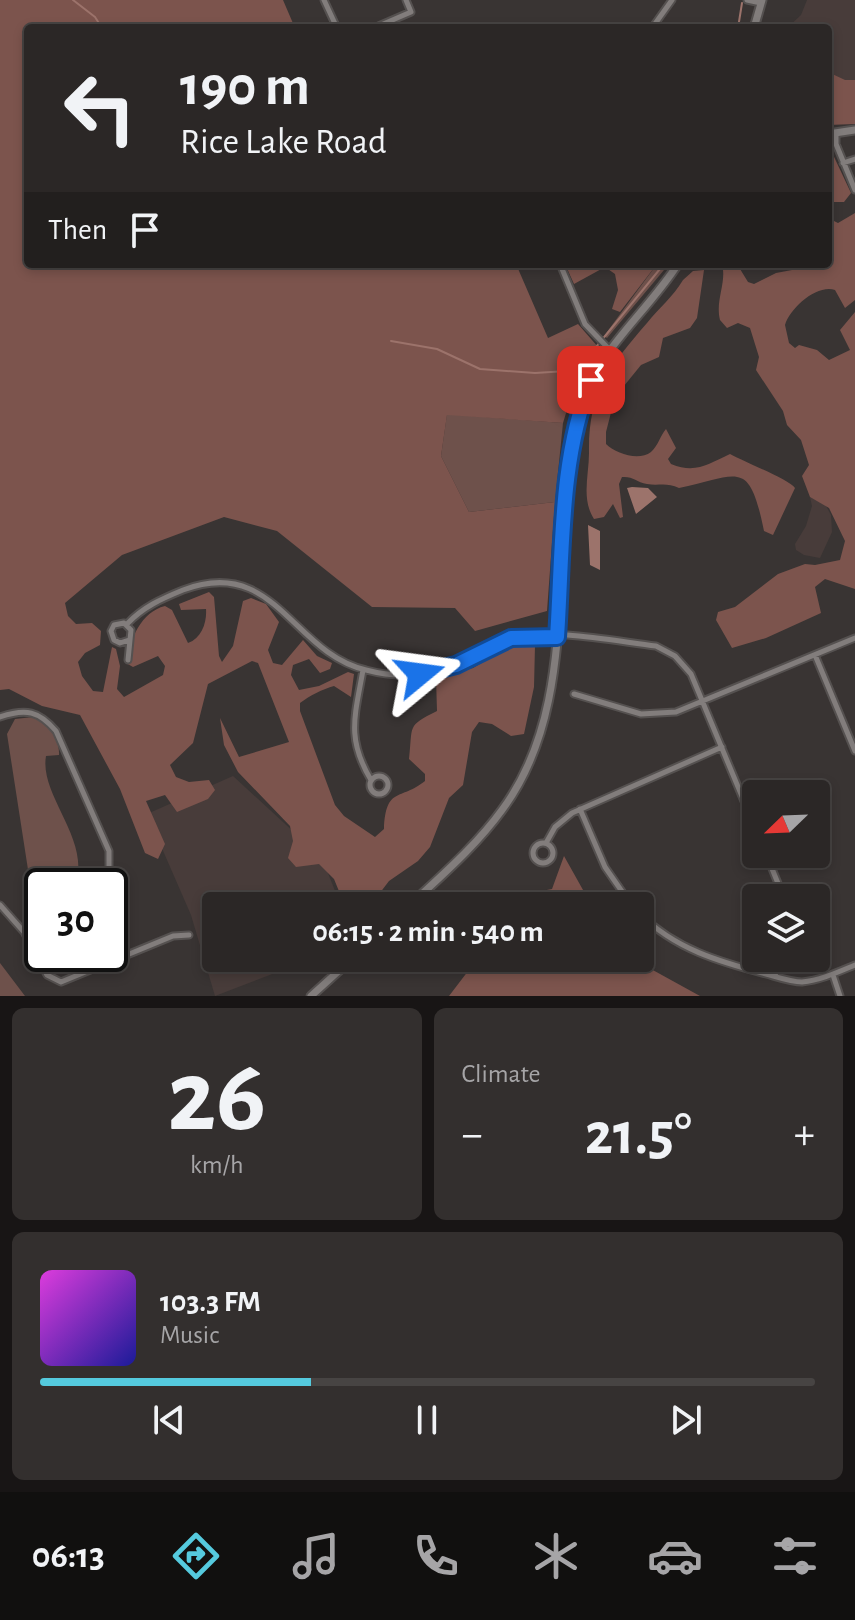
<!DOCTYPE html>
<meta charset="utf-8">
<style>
:root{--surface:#2b2726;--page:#332f2e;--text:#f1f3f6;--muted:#a6a5a7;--line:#474443;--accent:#55cade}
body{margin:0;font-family:"Alegreya Sans",sans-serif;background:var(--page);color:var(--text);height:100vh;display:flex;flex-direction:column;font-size:30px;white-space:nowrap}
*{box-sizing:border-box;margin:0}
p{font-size:26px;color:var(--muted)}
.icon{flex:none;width:44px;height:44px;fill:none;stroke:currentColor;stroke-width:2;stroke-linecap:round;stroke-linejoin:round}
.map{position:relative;height:996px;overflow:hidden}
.drawer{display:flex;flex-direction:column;gap:12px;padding:12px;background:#181515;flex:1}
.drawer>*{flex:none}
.banner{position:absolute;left:24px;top:24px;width:808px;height:244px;border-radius:8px;box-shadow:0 4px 12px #0003,0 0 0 2px var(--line);background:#2b2726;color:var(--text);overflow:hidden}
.needle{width:52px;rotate:247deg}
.buttons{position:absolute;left:742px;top:780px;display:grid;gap:16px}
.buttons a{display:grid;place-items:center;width:88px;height:88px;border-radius:8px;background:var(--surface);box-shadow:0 4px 12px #0003,0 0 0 2px var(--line);font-size:40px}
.speed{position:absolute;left:24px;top:868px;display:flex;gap:16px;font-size:40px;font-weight:700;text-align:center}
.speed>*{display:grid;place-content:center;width:104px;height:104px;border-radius:50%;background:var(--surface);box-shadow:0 4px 12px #0003,0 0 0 2px var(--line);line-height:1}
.speed .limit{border:4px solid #111;border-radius:12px;background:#fff;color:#111}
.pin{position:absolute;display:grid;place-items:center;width:68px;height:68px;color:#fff;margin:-34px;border-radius:16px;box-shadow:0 4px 12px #0006}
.me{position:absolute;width:88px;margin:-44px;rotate:74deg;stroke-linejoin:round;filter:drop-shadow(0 0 6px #0008)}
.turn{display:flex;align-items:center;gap:28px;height:168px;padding:0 24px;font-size:36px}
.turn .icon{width:104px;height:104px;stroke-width:2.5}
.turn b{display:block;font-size:56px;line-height:68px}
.then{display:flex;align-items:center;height:76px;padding:0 24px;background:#0003;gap:16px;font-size:30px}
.big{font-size:60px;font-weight:700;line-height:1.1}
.drawer .tile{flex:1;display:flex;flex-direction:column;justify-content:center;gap:12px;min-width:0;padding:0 28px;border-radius:12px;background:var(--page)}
.drawer .dial{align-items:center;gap:0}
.dial b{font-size:104px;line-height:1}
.song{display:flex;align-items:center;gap:24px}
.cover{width:96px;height:96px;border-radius:12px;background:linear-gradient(135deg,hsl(300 70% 55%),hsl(240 70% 35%))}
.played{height:8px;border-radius:4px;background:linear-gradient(90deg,var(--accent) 35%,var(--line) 35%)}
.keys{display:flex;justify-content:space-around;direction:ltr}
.heat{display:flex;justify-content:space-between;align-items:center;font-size:44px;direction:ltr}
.drawer .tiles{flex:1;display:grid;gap:12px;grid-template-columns:1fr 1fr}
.tile:last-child{grid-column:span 2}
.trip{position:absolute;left:202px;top:892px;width:452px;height:80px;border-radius:8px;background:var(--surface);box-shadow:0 4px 12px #0003,0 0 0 2px var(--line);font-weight:700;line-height:80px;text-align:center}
.dock{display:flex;height:128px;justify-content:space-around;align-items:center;background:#11100f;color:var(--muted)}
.dock .icon{width:56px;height:56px}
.dock .current{color:var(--accent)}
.dock b{font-size:36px;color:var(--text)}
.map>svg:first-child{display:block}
.built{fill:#483c3a}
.green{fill:#6e514b}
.forest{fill:#7c544d}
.water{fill:#9c736b}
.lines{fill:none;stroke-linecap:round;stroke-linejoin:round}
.stream{stroke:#9c736b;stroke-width:2}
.street-casing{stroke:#555150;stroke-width:9}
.secondary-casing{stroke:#555150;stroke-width:11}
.street{stroke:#827d7c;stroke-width:5}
.secondary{stroke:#827d7c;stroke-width:7}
.route-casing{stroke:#114b97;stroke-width:20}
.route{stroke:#1a73e8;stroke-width:14}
</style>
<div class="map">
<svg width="855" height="996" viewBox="0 0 855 996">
<rect width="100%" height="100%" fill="#393433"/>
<path class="built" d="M 807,0 L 855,0 L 855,124 L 828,115 L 828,28 L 787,28 L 801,15 Z
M 810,497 L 825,504 L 831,515 L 832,532 L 820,558 L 804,555 L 796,550 L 795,544 L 806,526 L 812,506 Z
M 233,776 L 322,858 L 341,906 L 216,906 L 216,958 L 314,958 L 215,996 L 191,915 L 147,814 Z"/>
<path class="green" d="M 657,264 L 669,264 L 607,338 L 604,336 Z
M 447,414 L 563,423 L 555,502 L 469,512 L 441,456 Z
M 33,717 C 48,725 60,737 59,755 L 46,756 C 39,796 92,840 75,886 L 42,886 L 42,902 L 29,876 L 7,734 L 15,719 Z
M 0,963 L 25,996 L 0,996 Z"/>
<path class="forest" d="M 0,0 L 283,0 L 295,28 L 28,28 L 28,264 L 516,264 L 548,338 L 578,324 L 598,347 L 576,380 L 563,423 L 447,415 L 441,456 L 469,512 L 555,502 L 547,611 L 475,631 L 455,608 L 372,607 L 277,531 L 224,517 L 122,555 L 65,603 L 68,616 L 76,624 L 92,623 L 101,631 L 100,645 L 85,653 L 78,662 L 82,676 L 93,691 L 103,692 L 112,647 L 116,649 L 120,666 L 117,689 L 124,697 L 163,675 L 165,666 L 158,656 L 133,667 L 126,663 C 130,639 141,612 165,606 L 172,610 L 188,643 C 202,638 207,622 206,609 L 181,610 L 179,604 L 209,592 L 214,597 L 219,656 L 222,662 L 233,646 L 243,601 L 251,598 L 266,604 L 279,622 L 268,650 L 273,663 L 282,665 L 303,640 L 317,656 L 332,663 L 330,669 L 320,673 L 309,659 L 293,665 L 291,675 L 299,690 L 319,686 L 348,672 L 354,674 L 351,697 L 334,686 C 323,689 309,696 300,703 L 300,711 L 335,805 L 344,816 L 375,837 L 384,829 C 386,786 400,801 425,781 L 425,774 L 409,759 C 413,726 406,726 437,711 L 436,678 L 473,668 L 516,642 L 535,645 L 534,687 L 524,734 L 511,736 L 492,724 L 479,722 L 472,732 L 463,785 L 449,798 L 430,847 L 418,861 L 389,881 L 370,906 L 345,906 L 334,879 L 319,864 L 296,867 L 288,858 L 293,841 L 290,826 L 238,772 L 224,745 L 220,718 L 239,757 L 289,742 L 258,663 L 252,661 L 208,684 L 193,743 L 170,765 L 176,777 L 189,782 L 209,780 L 215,790 L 208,799 L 177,812 L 165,795 L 146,801 L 165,844 L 158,859 L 145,853 L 120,789 L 80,715 L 42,706 L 9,689 L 0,690 Z
M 828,72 L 845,80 L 855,80 L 855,124 L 828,125 Z
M 828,144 L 851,193 L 844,202 L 828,202 Z
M 855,213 L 855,300 L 845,308 L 835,290 C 817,284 790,308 785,325 L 789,343 L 795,348 L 799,345 L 817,350 L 829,360 L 850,350 L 840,330 L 855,312 L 855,589 L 825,579 L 815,587 L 821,613 L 766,638 L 732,648 L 716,620 L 718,612 L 735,607 L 778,574 L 805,564 L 815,565 L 840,560 L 845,541 L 829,508 L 810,497 L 802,476 L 809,465 L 801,440 L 787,425 L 783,411 L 756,370 L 759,357 L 750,328 L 738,323 L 727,328 L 720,320 C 715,300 727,283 722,264 L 737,264 L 748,282 L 754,284 L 776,273 L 792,270 L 794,264 L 828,264 L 828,218 L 838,223 Z
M 565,264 L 657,264 L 620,312 L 612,309 L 618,290 L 615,274 L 605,267 L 574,284 Z
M 704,270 L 697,318 L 690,328 L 663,338 L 659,357 L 641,365 L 615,397 L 606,432 L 606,444 C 616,454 639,461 651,452 C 658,446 660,436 666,429 L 676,448 L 668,459 L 671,464 C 696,474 708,464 730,454 C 744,462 789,479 795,488 L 773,535 L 764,531 C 749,458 740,475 679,488 C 667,482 659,486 647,484 C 636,482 633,476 622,477 L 619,484 L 623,517 L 620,518 L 613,504 L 604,517 L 594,519 C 581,499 589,475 589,453 C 588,393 609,367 647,323 C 659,308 673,297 683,280 L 693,271 Z
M 564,856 L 592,906 L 509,906 L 515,896 L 552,889 Z
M 478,958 L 631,958 L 700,996 L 449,996 Z"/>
<path class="water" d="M 632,487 L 648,488 L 657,497 L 636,514 L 627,488 Z
M 588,525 L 600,531 L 600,570 L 590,565 Z"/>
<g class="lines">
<path class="stream" d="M 73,0 L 95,17 L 102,28
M 738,28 L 742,3
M 391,341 L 437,349 L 480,369 L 535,373 L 567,371 L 592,352 L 664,264"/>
<g class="street-casing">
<path id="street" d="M 324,0 L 337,28
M 747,0 L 761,3
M 374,28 L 411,12 L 406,0
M 652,28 L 672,0
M 836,133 L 836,144 L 855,190
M 843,163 L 855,159
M 560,264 L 585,324 L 608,348
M 127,624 C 143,607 161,599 183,590 C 275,555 292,653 366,670 C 400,679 435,676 467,660 C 481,652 495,643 511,638 C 552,628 614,641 656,646 L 675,656 L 691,674 L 756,830
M 815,655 L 855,751
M 128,660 L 131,630 L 124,623 L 114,625 L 111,631 L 114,640 L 120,643 L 129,640
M 363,670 C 355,716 346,738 371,780
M 574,694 L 641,714 L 676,712 L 855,638
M 0,717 C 26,708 39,711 56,731 L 109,851 L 109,886
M370 785a9 9 0 1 1 18 0a9 9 0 1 1-18 0Z
M 580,809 L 605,867 L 632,906
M 546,843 L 555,827 L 572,813 L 722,747
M533 853a10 10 0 1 1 20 0a10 10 0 1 1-20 0Z
M 766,854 L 784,898
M 0,905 L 24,932 L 47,975 L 61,982 L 173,936 L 189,935
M 640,914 C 675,949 720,962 766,974 C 777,977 791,982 802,982 C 821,980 838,972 855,965
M 833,975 L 840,996
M 775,976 L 779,958"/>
</g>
<g class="secondary-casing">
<path id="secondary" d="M 754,28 L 762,0
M 828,134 L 855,130
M 409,906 C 441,876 476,846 502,810 C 560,732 557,633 564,541 C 567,500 566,454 577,414 C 594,353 645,315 678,264
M 311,996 L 353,958"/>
</g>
<use href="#street" class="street"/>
<use href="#secondary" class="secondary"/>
</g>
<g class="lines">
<g class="route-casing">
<path id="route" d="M 420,674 L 456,665 L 511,638 L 557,637 C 563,551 559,460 591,380"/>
</g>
<use href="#route" class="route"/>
</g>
</svg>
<div class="buttons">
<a><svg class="needle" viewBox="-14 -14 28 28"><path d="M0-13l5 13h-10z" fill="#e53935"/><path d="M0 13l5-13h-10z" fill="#a6a5a7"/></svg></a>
<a><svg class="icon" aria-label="layers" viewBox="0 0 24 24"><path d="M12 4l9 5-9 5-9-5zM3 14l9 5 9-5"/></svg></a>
</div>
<div class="speed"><div class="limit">30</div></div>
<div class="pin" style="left:591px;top:380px;background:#d93025"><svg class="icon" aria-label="arrive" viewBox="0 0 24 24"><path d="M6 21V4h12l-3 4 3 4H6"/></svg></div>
<svg class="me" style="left:420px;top:674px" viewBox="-20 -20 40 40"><path d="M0-17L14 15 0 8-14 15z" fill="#1a73e8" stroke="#fff" stroke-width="4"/></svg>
<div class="trip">06:15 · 2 min · 540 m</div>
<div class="banner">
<div class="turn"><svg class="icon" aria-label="left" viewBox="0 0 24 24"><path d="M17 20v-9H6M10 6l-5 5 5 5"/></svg><div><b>190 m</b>Rice Lake Road</div></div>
<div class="then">Then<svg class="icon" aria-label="arrive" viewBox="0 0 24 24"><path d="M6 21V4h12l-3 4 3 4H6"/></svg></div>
</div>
</div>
<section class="drawer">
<div class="tiles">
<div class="tile dial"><b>26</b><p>km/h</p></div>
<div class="tile"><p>Climate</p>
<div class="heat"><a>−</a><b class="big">21.5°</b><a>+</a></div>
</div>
<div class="tile">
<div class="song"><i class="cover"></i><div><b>103.3 FM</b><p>Music</p></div></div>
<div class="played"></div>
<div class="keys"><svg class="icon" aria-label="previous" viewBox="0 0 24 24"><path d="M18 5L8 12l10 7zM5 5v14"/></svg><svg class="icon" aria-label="pause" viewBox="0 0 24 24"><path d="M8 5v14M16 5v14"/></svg><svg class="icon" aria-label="next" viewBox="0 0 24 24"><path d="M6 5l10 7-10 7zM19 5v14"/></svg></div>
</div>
</div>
</section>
<nav class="dock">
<b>06:13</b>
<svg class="icon current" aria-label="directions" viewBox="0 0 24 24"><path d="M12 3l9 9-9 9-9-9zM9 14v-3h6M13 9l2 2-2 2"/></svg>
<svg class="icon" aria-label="music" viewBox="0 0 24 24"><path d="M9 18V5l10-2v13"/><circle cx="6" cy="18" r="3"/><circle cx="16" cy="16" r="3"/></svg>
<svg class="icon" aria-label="phone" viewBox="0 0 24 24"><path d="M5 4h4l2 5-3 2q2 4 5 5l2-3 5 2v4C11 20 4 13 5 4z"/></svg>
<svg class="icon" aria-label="climate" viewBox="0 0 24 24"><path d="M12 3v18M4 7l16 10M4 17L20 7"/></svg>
<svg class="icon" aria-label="car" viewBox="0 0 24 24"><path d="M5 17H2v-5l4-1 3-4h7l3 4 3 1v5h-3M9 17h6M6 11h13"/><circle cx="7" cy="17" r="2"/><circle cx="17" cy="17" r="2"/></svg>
<svg class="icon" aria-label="filters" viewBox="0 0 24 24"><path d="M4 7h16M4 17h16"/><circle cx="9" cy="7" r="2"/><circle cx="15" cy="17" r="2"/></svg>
</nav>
